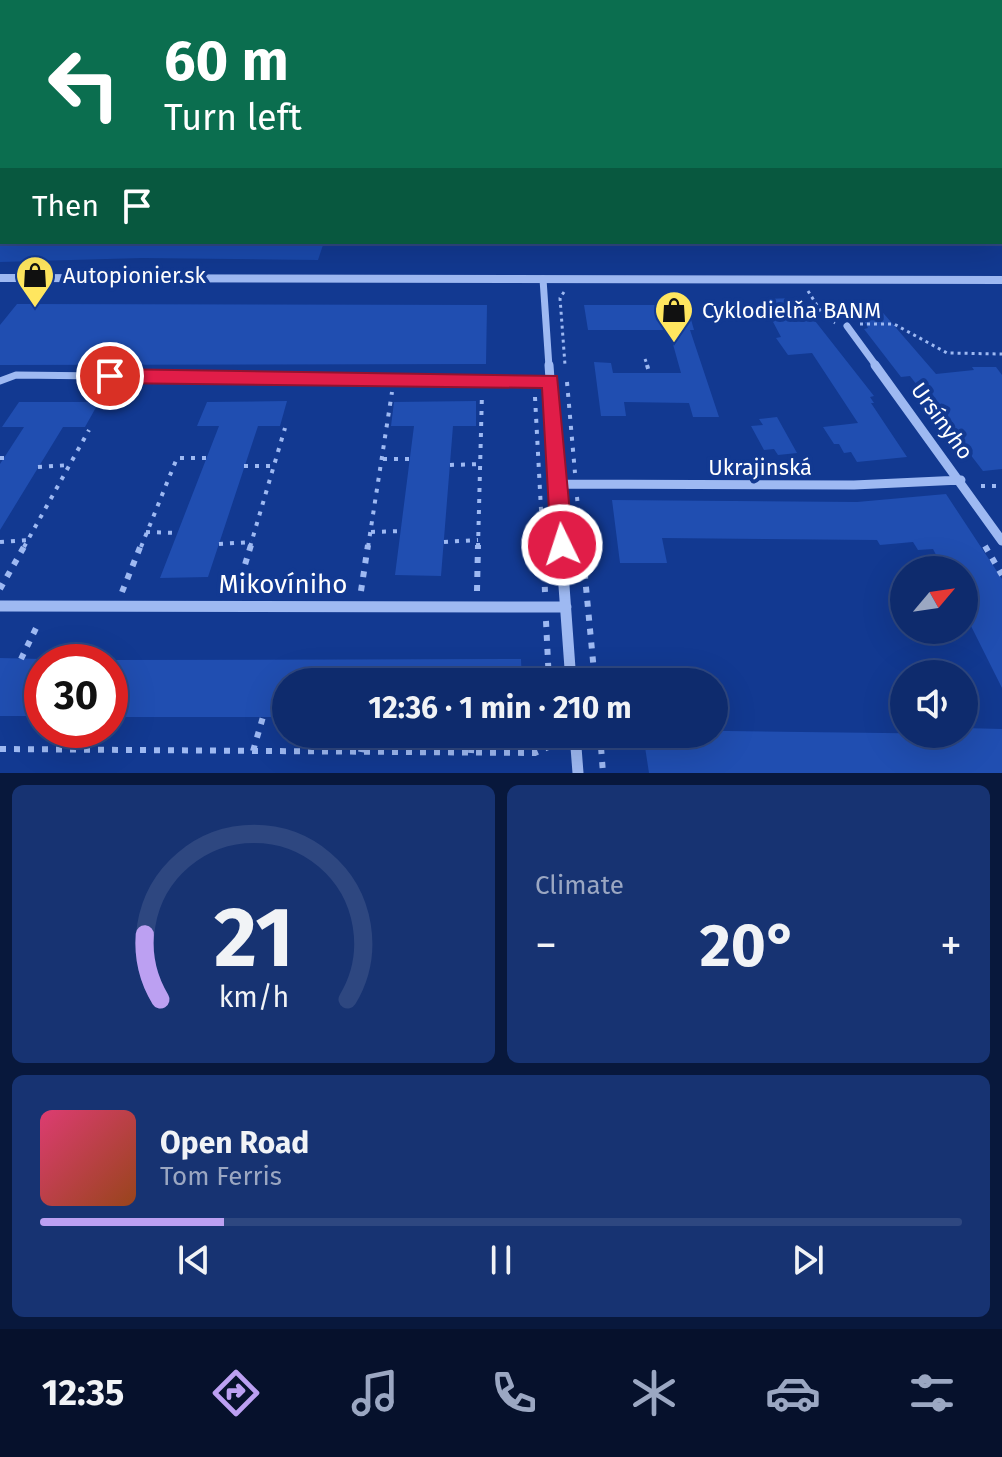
<!DOCTYPE html>
<meta charset="utf-8">
<style>
:root{--surface:#0e2b6d;--page:#173372;--text:#f1f3f6;--muted:#9ba7c2;--line:#2e4780;--accent:#bca0f2}
body{margin:0;font-family:"Fira Sans",sans-serif;background:var(--page);color:var(--text);height:100vh;display:flex;flex-direction:column;font-size:30px;white-space:nowrap}
*{box-sizing:border-box;margin:0}
p{font-size:26px;color:var(--muted)}
.icon{flex:none;width:44px;height:44px;fill:none;stroke:currentColor;stroke-width:2;stroke-linecap:round;stroke-linejoin:round}
.map{position:relative;height:773px;overflow:hidden}
.panel{display:flex;flex-direction:column;gap:12px;padding:12px;background:#08183c;flex:1}
.panel>*{flex:none}
.top-card{position:absolute;left:0px;top:0px;width:1002px;height:244px;box-shadow:0 8px 32px #0002,0 0 0 2px var(--line);background:#0b6e4f;color:#fff;overflow:hidden}
.needle{width:52px;rotate:61deg}
.fabs{position:absolute;left:890px;top:556px;display:grid;gap:16px}
.fabs a{display:grid;place-items:center;width:88px;height:88px;border-radius:50%;background:var(--surface);box-shadow:0 8px 32px #0002,0 0 0 2px var(--line);font-size:40px}
.speed{position:absolute;left:24px;top:644px;display:flex;gap:16px;font-size:40px;font-weight:700;text-align:center}
.speed>*{display:grid;place-content:center;width:104px;height:104px;border-radius:50%;background:var(--surface);box-shadow:0 8px 32px #0002,0 0 0 2px var(--line);line-height:1}
.speed .limit{border:12px solid #d22;background:#fff;color:#111}
.pin{position:absolute;display:grid;place-items:center;width:68px;height:68px;color:#fff;margin:-34px;border:4px solid #fff;border-radius:50%;box-shadow:0 2px 8px #0007}
.me{position:absolute;width:88px;margin:-44px;rotate:356deg;stroke-linejoin:round;filter:drop-shadow(0 0 6px #0008)}
.turn{display:flex;align-items:center;gap:28px;height:168px;padding:0 32px;font-size:36px}
.turn .icon{width:104px;height:104px;stroke-width:2.5}
.turn b{display:block;font-size:56px;line-height:68px}
.then{display:flex;align-items:center;height:76px;padding:0 32px;background:#0003;gap:16px;font-size:30px}
.big{font-size:60px;font-weight:700;line-height:1.1}
.panel .widget{flex:1;display:flex;flex-direction:column;justify-content:center;gap:12px;min-width:0;padding:0 28px;border-radius:12px;background:var(--page)}
.panel .dial{align-items:center;gap:0}
.dial svg{height:208px;overflow:visible;fill:none;stroke:var(--line);stroke-width:7;stroke-linecap:round;text-anchor:middle}
.dial text{fill:var(--text);stroke:none}
.song{display:flex;align-items:center;gap:24px}
.cover{width:96px;height:96px;border-radius:12px;background:linear-gradient(135deg,hsl(340 70% 55%),hsl(20 70% 35%))}
.played{height:8px;border-radius:4px;background:linear-gradient(90deg,var(--accent) 20%,var(--line) 20%)}
.keys{display:flex;justify-content:space-around;direction:ltr}
.heat{display:flex;justify-content:space-between;align-items:center;font-size:44px;direction:ltr}
.panel .tiles{flex:1;display:grid;gap:12px;grid-template-columns:1fr 1fr}
.widget:last-child{grid-column:span 2}
.trip{position:absolute;left:272px;top:668px;width:456px;height:80px;border-radius:40px;background:var(--surface);box-shadow:0 8px 32px #0002,0 0 0 2px var(--line);font-weight:700;line-height:80px;text-align:center}
.menu{display:flex;height:128px;justify-content:space-around;align-items:center;background:#06112c;color:var(--muted)}
.menu .icon{width:56px;height:56px}
.menu .on{color:var(--accent)}
.menu b{font-size:36px;color:var(--text)}
.map>svg:first-child{display:block}
.green{fill:#1a49ac}
.building{fill:#204eb1}
.lines{fill:none;stroke-linecap:round;stroke-linejoin:round}
.path-far2{stroke:#9eb9f2;stroke-width:3;stroke-dasharray:3 4;stroke-linecap:butt}
.path-far1{stroke:#9eb9f2;stroke-width:4;stroke-dasharray:4 7;stroke-linecap:butt}
.path{stroke:#9eb9f2;stroke-width:6;stroke-dasharray:6 8;stroke-linecap:butt}
.service{stroke:#9eb9f2;stroke-width:7}
.minor-far2{stroke:#9eb9f2;stroke-width:7}
.minor-far1{stroke:#9eb9f2;stroke-width:9}
.minor{stroke:#9eb9f2;stroke-width:11}
.tertiary{fill:#9eb9f2;fill-rule:evenodd}
.route{fill:#e11d48;stroke:#92132f;stroke-width:2}
.labels{text-anchor:middle;dominant-baseline:central;stroke-width:8;stroke-linejoin:round;paint-order:stroke}
.poi-label{font-size:22px;fill:#fff;stroke:#123991;text-anchor:start}
.street-label{font-size:22px;fill:#fff;stroke:#123991}
.near-street-label{font-size:26px;fill:#fff;stroke:#123991}
</style>
<div class="map">
<svg width="1002" height="773" viewBox="0 0 1002 773">
<rect width="100%" height="100%" fill="#123991"/>
<path class="green" d="M 0,167 L 2,242 L 324,242 L 318,260 L 142,258 L 0,262 Z"/>
<path class="building" d="M 797,298 L 874,396 L 870,397 L 874,403 L 871,403 L 907,457 L 857,462 L 851,452 L 844,453 L 839,444 L 834,444 L 823,427 L 858,423 L 812,353 L 788,355 L 776,338 L 781,337 L 761,299 Z
M 17,304 L 487,305 L 486,364 L 0,365 L 0,325 Z
M 584,305 L 687,305 L 694,330 L 690,330 L 719,417 L 693,417 L 689,403 L 624,402 L 626,416 L 601,416 L 594,362 L 611,363 L 613,373 L 681,373 L 669,330 L 588,330 Z
M 856,306 L 878,307 L 936,374 L 974,370 L 972,367 L 996,367 L 1002,375 L 1002,469 L 983,471 L 910,376 L 901,377 L 864,329 L 868,328 Z
M 287,401 L 280,426 L 258,426 L 208,577 L 160,578 L 219,426 L 197,426 L 207,402 Z
M 476,401 L 476,426 L 453,426 L 441,576 L 395,575 L 414,426 L 391,426 L 394,402 Z
M 19,402 L 99,402 L 85,427 L 63,427 L 0,530 L 0,464 L 24,427 L 2,427 Z
M 777,417 L 797,453 L 778,455 L 774,449 L 764,450 L 751,426 L 763,425 L 759,419 Z
M 946,494 L 1002,579 L 1002,688 L 964,612 L 964,570 L 944,570 L 933,549 L 918,550 L 913,542 L 880,545 L 877,540 L 662,538 L 667,563 L 620,563 L 612,500 L 857,502 Z
M 0,658 L 42,659 L 42,716 L 0,716 Z
M 521,659 L 522,682 L 286,682 L 286,717 L 110,717 L 110,660 Z
M 964,728 L 1002,729 L 1002,773 L 649,773 L 643,734 L 717,734 L 717,731 L 727,731 L 964,734 Z"/>
<g class="lines">
<path class="path-far2" d="M 808,291 L 825,318 L 835,323
M 564,292 L 560,298 L 565,365
M 860,324 L 894,324 L 947,353 L 1002,354
M 645,359 L 648,367"/>
<path class="path-far1" d="M 647,365 L 649,372
M 567,382 L 575,473
M 535,397 L 543,547
M 0,458 L 4,458
M 383,459 L 410,459
M 450,465 L 480,464
M 244,466 L 274,466
M 38,467 L 70,465
M 981,486 L 1002,486
M 577,497 L 582,547
M 146,532 L 178,533
M 371,532 L 401,531
M 0,542 L 28,540
M 444,542 L 478,540
M 219,544 L 252,542
M 24,547 L 89,430
M 141,547 L 177,458 L 207,458
M 250,547 L 285,428
M 368,547 L 392,392
M 478,547 L 482,393"/>
<path class="path" d="M 543,545 L 545,592
M 582,545 L 595,682
M 985,546 L 1002,575
M 0,589 L 25,545
M 237,591 L 251,545
M 361,591 L 368,545
M 477,591 L 478,545
M 122,592 L 141,545
M 546,621 L 549,682
M 21,659 L 39,622
M 600,734 L 603,773
M 0,749 L 535,753 L 553,745 L 552,734
M 253,751 L 263,717
M 361,752 L 364,734
M 471,753 L 472,734"/>
<path class="service" d="M 0,381 L 16,375 L 550,381"/>
<path class="minor-far2" d="M 543,279 L 549,367
M 847,326 L 877,367"/>
<path class="minor-far1" d="M 549,365 L 562,547
M 875,365 L 1002,541
M 558,484 L 854,485 L 961,480"/>
<path class="minor" d="M 561,545 L 571,682
M 0,606 L 566,607
M 575,734 L 578,773"/>
<path class="tertiary" d="M 0,274 L 1002,276 L 1002,284 L 0,282 Z"/>
</g>
<linearGradient id="sky" x2="0" y2="1"><stop stop-color="#0a1f50"/><stop offset="0.51" stop-color="#33549d"/><stop offset="1" stop-color="#33549d" stop-opacity="0"/></linearGradient>
<rect width="1002" height="223" fill="url(#sky)"/>
<path class="route" d="M 110,369 L 557,376 L 573,545 L 570,553 L 562,556 L 554,553 L 551,545 L 542,388 L 110,383 L 101,376 Z"/>
<defs>
<g id="shop-pin" transform="scale(2)"><path d="M0 17L-7.5 6A9.5 9.5 0 1 1 7.5 6Z" fill="#ffe65f" stroke="#123991"/><path d="M-5-2.5h2.3a2.7 3.5 0 0 1 5.4 0H5L5.5 6h-11ZM-1.5-2.5h3a1.5 2.3 0 0 0-3 0Z" fill="#111"/></g>
</defs>
<g fill-rule="evenodd">
<use href="#shop-pin" x="35" y="275"/>
<use href="#shop-pin" x="674" y="310"/>
</g>
<g class="labels">
<g class="poi-label">
<text x="63" y="275">Autopionier.sk</text>
<text x="702" y="310">Cyklodielňa BANM</text>
</g>
<g class="street-label">
<text transform="translate(942 421) rotate(54)">Ursínyho</text>
<text x="760" y="467">Ukrajinská</text>
</g>
<g class="near-street-label">
<text x="283" y="584">Mikovíniho</text>
</g>
</g>
</svg>
<div class="fabs">
<a><svg class="needle" viewBox="-14 -14 28 28"><path d="M0-13l5 13h-10z" fill="#e53935"/><path d="M0 13l5-13h-10z" fill="#9ba7c2"/></svg></a>
<a><svg class="icon" aria-label="sound" viewBox="0 0 24 24"><path d="M4 9h4l5-4v14l-5-4H4zM17 9q2 3 0 6"/></svg></a>
</div>
<div class="speed"><div class="limit">30</div></div>
<div class="pin" style="left:110px;top:376px;background:#d93025"><svg class="icon" aria-label="arrive" viewBox="0 0 24 24"><path d="M6 21V4h12l-3 4 3 4H6"/></svg></div>
<svg class="me" style="left:562px;top:545px" viewBox="-20 -20 40 40"><circle r="17" fill="#e11d48" stroke="#fff" stroke-width="3"/><path d="M0-11L8 9 0 5-8 9z" fill="#fff"/></svg>
<div class="trip">12:36 · 1 min · 210 m</div>
<div class="top-card">
<div class="turn"><svg class="icon" aria-label="left" viewBox="0 0 24 24"><path d="M17 20v-9H6M10 6l-5 5 5 5"/></svg><div><b>60 m</b>Turn left</div></div>
<div class="then">Then<svg class="icon" aria-label="arrive" viewBox="0 0 24 24"><path d="M6 21V4h12l-3 4 3 4H6"/></svg></div>
</div>
</div>
<section class="panel">
<div class="tiles">
<div class="widget dial"><svg viewBox="0 0 100 80">
<path d="M14 69A42 42 0 1 1 86 69"/>
<path d="M14 69A42 42 0 0 1 8 44" stroke="#bca0f2"/>
<text x="50" y="56" font-size="32" font-weight="700">21</text>
<text x="50" y="72" font-size="11">km/h</text>
</svg></div>
<div class="widget"><p>Climate</p>
<div class="heat"><a>−</a><b class="big">20°</b><a>+</a></div>
</div>
<div class="widget">
<div class="song"><i class="cover"></i><div><b>Open Road</b><p>Tom Ferris</p></div></div>
<div class="played"></div>
<div class="keys"><svg class="icon" aria-label="previous" viewBox="0 0 24 24"><path d="M18 5L8 12l10 7zM5 5v14"/></svg><svg class="icon" aria-label="pause" viewBox="0 0 24 24"><path d="M8 5v14M16 5v14"/></svg><svg class="icon" aria-label="next" viewBox="0 0 24 24"><path d="M6 5l10 7-10 7zM19 5v14"/></svg></div>
</div>
</div>
</section>
<nav class="menu">
<b>12:35</b>
<svg class="icon on" aria-label="directions" viewBox="0 0 24 24"><path d="M12 3l9 9-9 9-9-9zM9 14v-3h6M13 9l2 2-2 2"/></svg>
<svg class="icon" aria-label="music" viewBox="0 0 24 24"><path d="M9 18V5l10-2v13"/><circle cx="6" cy="18" r="3"/><circle cx="16" cy="16" r="3"/></svg>
<svg class="icon" aria-label="phone" viewBox="0 0 24 24"><path d="M5 4h4l2 5-3 2q2 4 5 5l2-3 5 2v4C11 20 4 13 5 4z"/></svg>
<svg class="icon" aria-label="climate" viewBox="0 0 24 24"><path d="M12 3v18M4 7l16 10M4 17L20 7"/></svg>
<svg class="icon" aria-label="car" viewBox="0 0 24 24"><path d="M5 17H2v-5l4-1 3-4h7l3 4 3 1v5h-3M9 17h6M6 11h13"/><circle cx="7" cy="17" r="2"/><circle cx="17" cy="17" r="2"/></svg>
<svg class="icon" aria-label="filters" viewBox="0 0 24 24"><path d="M4 7h16M4 17h16"/><circle cx="9" cy="7" r="2"/><circle cx="15" cy="17" r="2"/></svg>
</nav>
